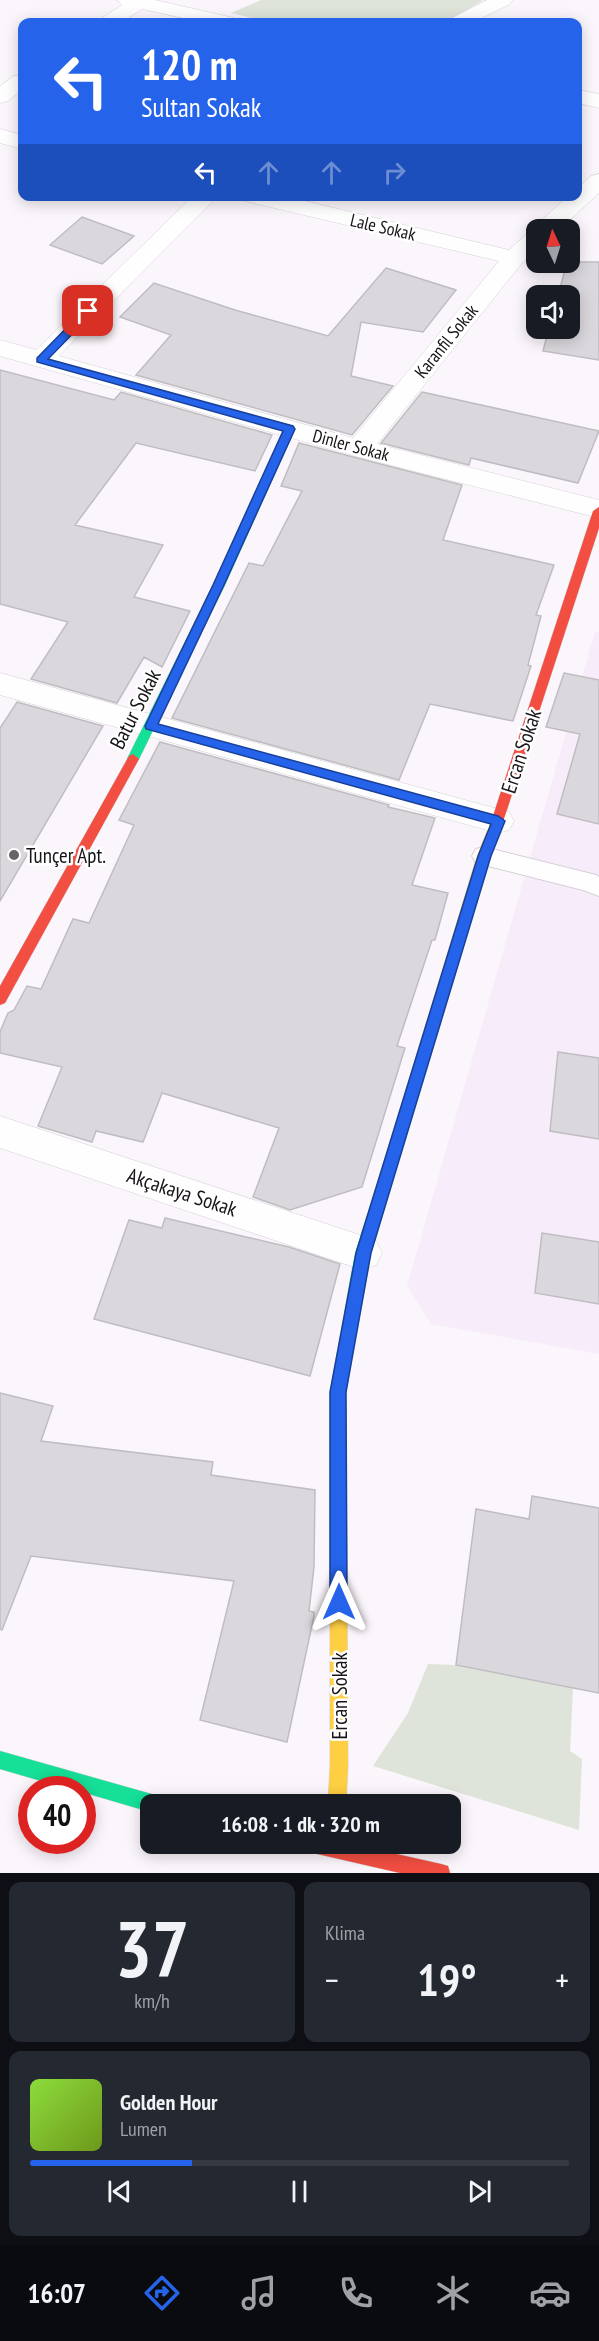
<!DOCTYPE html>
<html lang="tr">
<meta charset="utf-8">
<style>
:root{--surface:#171b24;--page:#242831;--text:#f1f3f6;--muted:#9ea1a6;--line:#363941;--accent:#2563eb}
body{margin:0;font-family:"PT Sans Narrow",sans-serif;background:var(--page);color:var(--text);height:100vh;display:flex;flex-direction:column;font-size:22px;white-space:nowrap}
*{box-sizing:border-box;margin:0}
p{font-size:20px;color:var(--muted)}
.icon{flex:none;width:33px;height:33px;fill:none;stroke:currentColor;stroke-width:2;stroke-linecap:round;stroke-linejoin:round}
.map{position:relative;height:1873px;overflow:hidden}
.details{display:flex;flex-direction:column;gap:9px;padding:9px;background:#0d0f14;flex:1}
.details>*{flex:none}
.banner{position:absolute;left:18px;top:18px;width:564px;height:183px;border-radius:12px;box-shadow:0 3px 15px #0003;background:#2563eb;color:#fff;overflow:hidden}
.needle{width:39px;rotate:356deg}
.buttons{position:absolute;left:526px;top:219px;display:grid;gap:12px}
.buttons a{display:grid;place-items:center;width:54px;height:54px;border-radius:12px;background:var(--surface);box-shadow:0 3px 15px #0003;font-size:30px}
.speed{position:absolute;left:18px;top:1776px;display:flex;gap:12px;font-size:30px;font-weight:700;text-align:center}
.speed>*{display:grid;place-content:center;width:78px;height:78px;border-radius:50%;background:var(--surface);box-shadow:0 3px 15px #0003;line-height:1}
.speed .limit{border:9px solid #d22;background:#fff;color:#111}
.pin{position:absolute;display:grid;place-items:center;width:51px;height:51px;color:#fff;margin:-26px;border-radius:12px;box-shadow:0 3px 9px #0006}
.me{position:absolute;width:66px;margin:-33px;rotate:0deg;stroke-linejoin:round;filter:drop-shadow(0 0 4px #0008)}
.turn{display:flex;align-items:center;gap:21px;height:126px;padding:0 24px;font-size:27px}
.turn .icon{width:78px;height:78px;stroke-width:2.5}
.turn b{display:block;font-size:42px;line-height:51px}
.lanes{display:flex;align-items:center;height:57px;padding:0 24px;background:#0003;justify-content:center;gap:30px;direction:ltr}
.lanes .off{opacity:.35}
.big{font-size:45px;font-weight:700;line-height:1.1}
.details .card{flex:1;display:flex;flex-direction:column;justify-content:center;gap:9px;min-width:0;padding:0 21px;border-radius:12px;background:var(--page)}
.details .dial{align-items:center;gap:0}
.dial b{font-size:78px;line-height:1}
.song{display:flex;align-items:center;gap:18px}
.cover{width:72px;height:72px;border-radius:9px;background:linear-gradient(135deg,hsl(90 70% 55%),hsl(80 70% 35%))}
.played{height:6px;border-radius:3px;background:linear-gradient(90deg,var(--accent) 30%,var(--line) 30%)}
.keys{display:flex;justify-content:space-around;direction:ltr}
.heat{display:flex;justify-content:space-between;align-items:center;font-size:33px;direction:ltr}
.details .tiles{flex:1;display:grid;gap:9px;grid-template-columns:1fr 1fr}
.card:last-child{grid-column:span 2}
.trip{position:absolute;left:140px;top:1794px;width:321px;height:60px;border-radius:12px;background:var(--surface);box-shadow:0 3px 15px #0003;font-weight:700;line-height:60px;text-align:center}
.tab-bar{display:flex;height:96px;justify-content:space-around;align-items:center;background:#090b0e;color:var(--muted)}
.tab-bar .icon{width:42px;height:42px}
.tab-bar .selected{color:var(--accent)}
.tab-bar b{font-size:27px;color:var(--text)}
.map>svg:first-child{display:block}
.built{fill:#f7ecf9}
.green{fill:#dee4d9}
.building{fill:#dbd8dd;stroke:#c0bdc2;stroke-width:1.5}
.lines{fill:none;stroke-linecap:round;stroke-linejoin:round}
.lane-casing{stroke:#d5d1d5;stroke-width:2}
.street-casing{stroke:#d5d1d5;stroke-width:1}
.fast-casing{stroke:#d5d1d5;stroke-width:1}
.slow-casing{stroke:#d5d1d5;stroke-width:1}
.jam-casing{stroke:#d5d1d5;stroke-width:1}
.lane{fill:#fefefe;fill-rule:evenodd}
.street{fill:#fefefe;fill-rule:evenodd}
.fast{fill:#16e098;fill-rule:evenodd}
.slow{fill:#ffcf43;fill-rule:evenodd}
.jam{fill:#f24e42;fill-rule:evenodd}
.route{fill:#2563eb;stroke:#184099;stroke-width:1.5}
.poi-dot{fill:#676267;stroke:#fff;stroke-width:2}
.labels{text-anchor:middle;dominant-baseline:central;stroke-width:5;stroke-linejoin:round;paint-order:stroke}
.far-street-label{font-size:18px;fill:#171318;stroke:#fff}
.street-label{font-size:21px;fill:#171318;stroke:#fff}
.poi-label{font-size:21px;fill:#171318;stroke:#fff;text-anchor:start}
</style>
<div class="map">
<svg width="599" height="1873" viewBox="0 0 599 1873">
<rect width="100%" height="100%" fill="#fbf6fb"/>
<path class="built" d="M 595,632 L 599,632 L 599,1354 L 431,1324 L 407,1286 Z"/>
<path class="green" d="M 261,0 L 483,0 L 447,22 L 269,22 L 231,13 Z
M 428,1664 L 456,1665 L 573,1688 L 570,1751 L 582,1759 L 579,1830 L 373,1766 L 408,1713 Z"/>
<path class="building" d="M 82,217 L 134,236 L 102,264 L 50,245 Z
M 567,262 L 599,262 L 599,360 L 543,351 L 549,328 L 570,328 L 570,296 L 558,296 Z
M 386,268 L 456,290 L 423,332 L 361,322 L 351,376 L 393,386 L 352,435 L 136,375 L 171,335 L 120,317 L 154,283 L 235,310 L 328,336 Z
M 0,370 L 114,400 L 121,392 L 272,435 L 255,471 L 136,443 L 75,525 L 163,545 L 134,597 L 190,611 L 162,667 L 144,657 L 117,703 L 31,679 L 68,622 L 0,604 Z
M 422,392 L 599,431 L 578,483 L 471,458 L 469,465 L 381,443 Z
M 299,443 L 462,485 L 443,540 L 554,565 L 536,615 L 541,616 L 528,665 L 531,666 L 513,721 L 430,704 L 399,780 L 172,718 L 249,563 L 263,566 L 302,491 L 281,486 Z
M 564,673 L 599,680 L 599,824 L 557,814 L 580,734 L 546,727 Z
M 17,702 L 103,726 L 0,901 L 0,728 Z
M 160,742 L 389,805 L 388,807 L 435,818 L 412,885 L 448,893 L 435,940 L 432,940 L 397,1046 L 405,1048 L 362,1187 L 290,1210 L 253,1197 L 279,1128 L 162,1093 L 143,1142 L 96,1131 L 92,1142 L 38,1126 L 62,1067 L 0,1053 L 0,1032 L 8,1013 L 14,1010 L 27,986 L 41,989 L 73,919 L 89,923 L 134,825 L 119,820 Z
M 558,1052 L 599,1058 L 599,1139 L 550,1131 Z
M 165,1218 L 289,1247 L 340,1264 L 310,1376 L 94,1319 L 129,1220 L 162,1228 Z
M 542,1233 L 599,1242 L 599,1304 L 535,1293 Z
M 0,1393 L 53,1406 L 41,1441 L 213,1462 L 211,1475 L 315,1490 L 314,1567 L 309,1611 L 314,1612 L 314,1616 L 287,1742 L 200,1720 L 234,1581 L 31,1556 L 2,1630 L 0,1629 Z
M 532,1496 L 599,1508 L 599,1693 L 456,1665 L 476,1509 L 529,1519 Z"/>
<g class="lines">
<g class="lane-casing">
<path id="lane" d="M 484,847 L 596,875 L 599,877 L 599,896 L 583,890 L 476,863 L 472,856 L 476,849 Z"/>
</g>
<g class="street-casing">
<path id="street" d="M 117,0 L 155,0 L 234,18 L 237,22 L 201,22 L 142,9 L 122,22 L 99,22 L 102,18 L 122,5 Z
M 487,0 L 513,0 L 510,4 L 474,22 L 449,22 L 452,18 Z
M 22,75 L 22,90 L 8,101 L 0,103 L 0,86 L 14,76 Z
M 578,90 L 599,94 L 599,108 L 578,103 Z
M 0,129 L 22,135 L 22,149 L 0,143 Z
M 599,174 L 599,193 L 559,230 L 537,230 L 537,250 L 522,263 L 377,444 L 599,500 L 599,518 L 359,457 L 0,356 L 0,340 L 36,350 L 193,196 L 218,196 L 59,356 L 353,438 L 499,261 L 245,201 L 242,196 L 284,196 L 509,250 L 529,232 L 534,231 L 537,225 L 568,196 L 578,196 L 578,188 L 591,176 Z
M 0,673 L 498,809 L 509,812 L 514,821 L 509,830 L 498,833 L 0,695 Z
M 0,1116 L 363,1236 L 376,1241 L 382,1253 L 376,1265 L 363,1270 L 0,1148 Z"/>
</g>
<g class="fast-casing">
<path id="fast" d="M 290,426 L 295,429 L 225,585 L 139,759 L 133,764 L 129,762 L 127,759 L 213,585 L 285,429 Z
M 395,1142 L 400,1144 L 402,1149 L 371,1253 L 346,1392 L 346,1412 L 344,1418 L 338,1420 L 332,1418 L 330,1412 L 330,1392 L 355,1253 L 388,1149 L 390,1144 Z
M 0,1751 L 155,1795 L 161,1798 L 164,1804 L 150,1804 L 150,1812 L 82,1792 L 82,1790 L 72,1790 L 0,1769 Z"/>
</g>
<g class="slow-casing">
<path id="slow" d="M 495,823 L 501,828 L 491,856 L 402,1149 L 400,1154 L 395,1156 L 390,1154 L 388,1149 L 477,856 L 490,824 Z
M 338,1404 L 344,1406 L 346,1412 L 348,1766 L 346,1804 L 328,1804 L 330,1766 L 330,1412 L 332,1406 Z"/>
</g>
<g class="jam-casing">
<path id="jam" d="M 599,507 L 599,528 L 501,828 L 500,832 L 490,832 L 489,828 L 593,511 Z
M 133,754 L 139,759 L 5,1003 L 0,1005 L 0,986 L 129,756 Z
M 304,1844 L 352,1844 L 441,1864 L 448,1866 L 450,1873 L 400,1873 L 313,1853 L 306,1851 Z"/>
</g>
<use href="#lane" class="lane"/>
<use href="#street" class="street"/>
<use href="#fast" class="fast"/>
<use href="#slow" class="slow"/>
<use href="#jam" class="jam"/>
</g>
<path class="route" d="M 88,308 L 92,309 L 92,314 L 48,359 L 293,426 L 295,429 L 224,585 L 158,724 L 498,816 L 505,821 L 491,856 L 371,1253 L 346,1392 L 347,1602 L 345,1609 L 339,1611 L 333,1609 L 330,1602 L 330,1392 L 356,1253 L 478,856 L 491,824 L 146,729 L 145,726 L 213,585 L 283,431 L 37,362 L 37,358 L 85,309 Z"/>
<circle class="poi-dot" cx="14" cy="855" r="6"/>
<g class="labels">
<g class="far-street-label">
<text transform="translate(383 227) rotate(13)">Lale Sokak</text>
<text transform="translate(446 341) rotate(-51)">Karanfil Sokak</text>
<text transform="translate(351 445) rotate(15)">Dinler Sokak</text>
</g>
<g class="street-label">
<text transform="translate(135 709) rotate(-63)">Batur Sokak</text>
<text transform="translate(521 751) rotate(-72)">Ercan Sokak</text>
<text transform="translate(182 1192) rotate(18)">Akçakaya Sokak</text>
<text transform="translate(339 1696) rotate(-90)">Ercan Sokak</text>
</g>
<g class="poi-label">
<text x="26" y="855">Tunçer Apt.</text>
</g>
</g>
</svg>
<div class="buttons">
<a><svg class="needle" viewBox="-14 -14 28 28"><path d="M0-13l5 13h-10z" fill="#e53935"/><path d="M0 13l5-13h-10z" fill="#9ea1a6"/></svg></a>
<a><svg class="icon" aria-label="sound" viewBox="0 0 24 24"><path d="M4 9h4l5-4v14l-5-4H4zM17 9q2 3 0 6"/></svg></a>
</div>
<div class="speed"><div class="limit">40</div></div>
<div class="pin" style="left:88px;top:311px;background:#d93025"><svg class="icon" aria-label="arrive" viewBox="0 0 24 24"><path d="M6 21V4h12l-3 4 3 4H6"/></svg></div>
<svg class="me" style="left:339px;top:1602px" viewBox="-20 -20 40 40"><path d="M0-17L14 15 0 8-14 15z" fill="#2563eb" stroke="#fff" stroke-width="4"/></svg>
<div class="trip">16:08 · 1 dk · 320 m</div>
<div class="banner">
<div class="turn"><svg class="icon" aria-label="left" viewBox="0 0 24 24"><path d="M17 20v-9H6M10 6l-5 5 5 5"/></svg><div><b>120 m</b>Sultan Sokak</div></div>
<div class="lanes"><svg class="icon" aria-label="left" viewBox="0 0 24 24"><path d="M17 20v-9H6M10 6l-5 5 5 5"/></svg><svg class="icon off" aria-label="ahead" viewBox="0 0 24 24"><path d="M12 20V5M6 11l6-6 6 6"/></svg><svg class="icon off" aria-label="ahead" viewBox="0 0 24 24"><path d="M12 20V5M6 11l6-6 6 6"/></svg><svg class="icon off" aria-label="right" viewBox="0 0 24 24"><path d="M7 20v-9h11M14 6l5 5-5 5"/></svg></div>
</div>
</div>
<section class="details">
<div class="tiles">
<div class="card dial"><b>37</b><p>km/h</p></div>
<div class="card"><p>Klima</p>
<div class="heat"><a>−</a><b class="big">19°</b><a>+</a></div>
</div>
<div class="card">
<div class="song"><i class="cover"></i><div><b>Golden Hour</b><p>Lumen</p></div></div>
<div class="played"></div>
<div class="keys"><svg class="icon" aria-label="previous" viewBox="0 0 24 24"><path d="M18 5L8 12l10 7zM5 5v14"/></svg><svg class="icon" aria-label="pause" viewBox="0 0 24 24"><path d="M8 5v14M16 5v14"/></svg><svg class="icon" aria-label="next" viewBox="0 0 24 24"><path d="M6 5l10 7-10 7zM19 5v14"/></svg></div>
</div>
</div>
</section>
<nav class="tab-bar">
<b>16:07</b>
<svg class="icon selected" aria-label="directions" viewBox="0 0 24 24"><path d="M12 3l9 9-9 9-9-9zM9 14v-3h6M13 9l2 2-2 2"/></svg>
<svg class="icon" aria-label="music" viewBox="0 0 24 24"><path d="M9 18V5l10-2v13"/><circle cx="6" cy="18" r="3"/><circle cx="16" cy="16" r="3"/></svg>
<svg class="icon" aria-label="phone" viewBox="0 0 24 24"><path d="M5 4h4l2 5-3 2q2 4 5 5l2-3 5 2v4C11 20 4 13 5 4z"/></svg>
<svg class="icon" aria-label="climate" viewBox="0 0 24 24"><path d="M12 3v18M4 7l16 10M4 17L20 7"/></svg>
<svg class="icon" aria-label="car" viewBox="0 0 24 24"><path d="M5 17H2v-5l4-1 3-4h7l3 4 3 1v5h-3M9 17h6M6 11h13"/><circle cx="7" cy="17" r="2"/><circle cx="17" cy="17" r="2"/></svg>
</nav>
